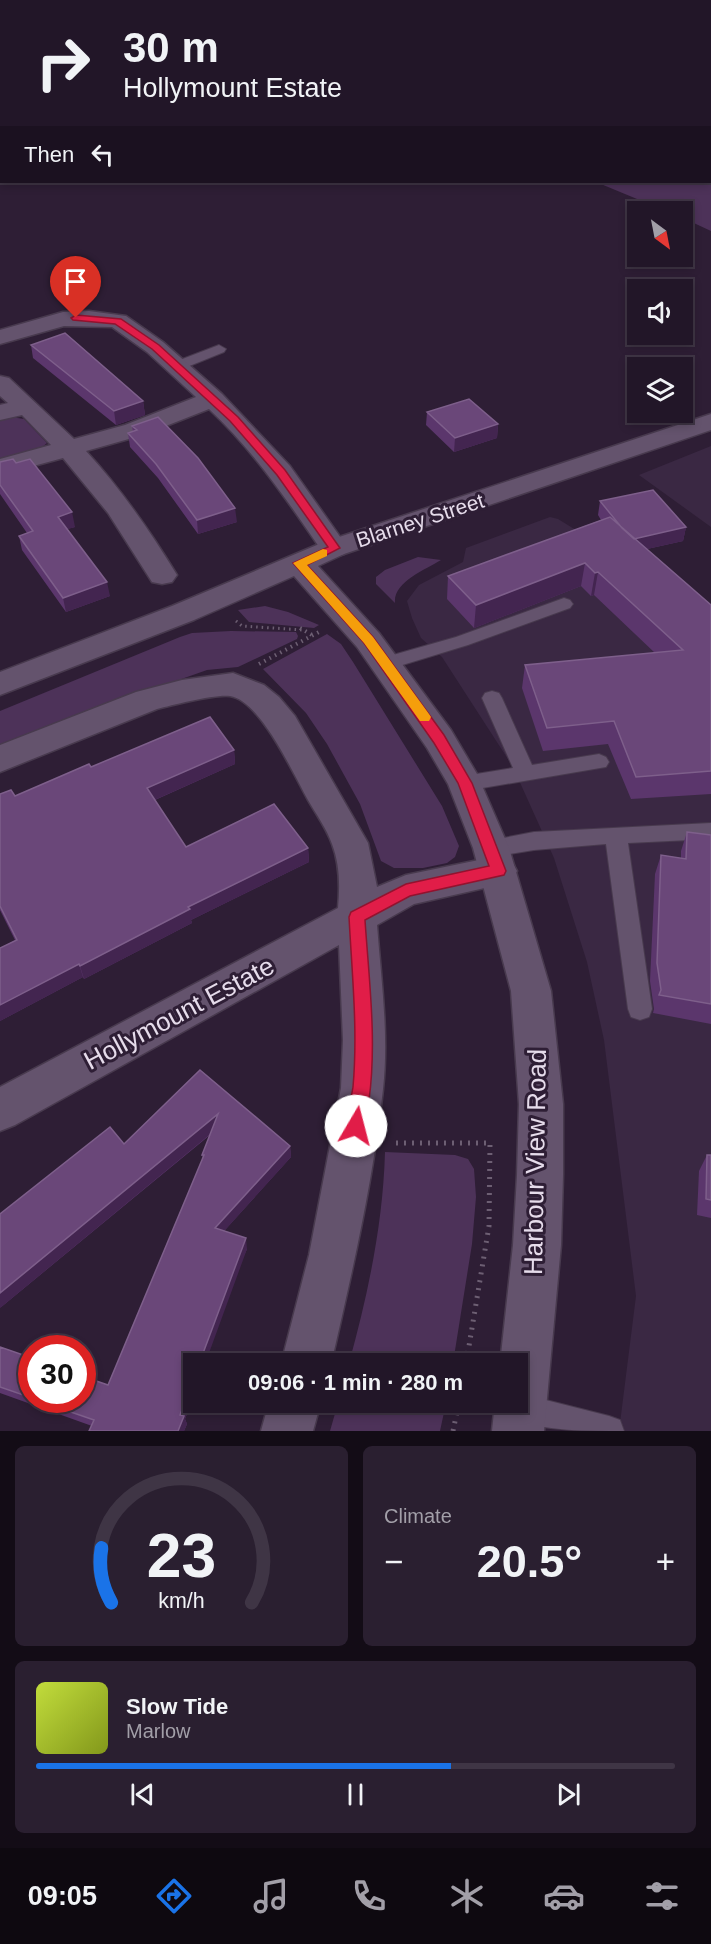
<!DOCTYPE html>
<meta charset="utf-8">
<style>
:root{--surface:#221628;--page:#2a1f30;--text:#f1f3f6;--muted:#a29fa8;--line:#3f3545;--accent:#1a73e8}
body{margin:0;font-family:Arial,sans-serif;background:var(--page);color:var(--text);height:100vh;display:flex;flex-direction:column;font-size:22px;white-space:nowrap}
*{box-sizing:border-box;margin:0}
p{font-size:20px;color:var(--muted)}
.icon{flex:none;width:33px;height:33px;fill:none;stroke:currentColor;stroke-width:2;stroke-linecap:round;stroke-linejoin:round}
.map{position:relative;height:1431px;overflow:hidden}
.drawer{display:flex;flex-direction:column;gap:15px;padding:15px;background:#130c16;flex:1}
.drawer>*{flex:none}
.guide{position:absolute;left:0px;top:0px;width:711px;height:183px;box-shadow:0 3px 9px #0003,0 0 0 2px var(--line);background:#221628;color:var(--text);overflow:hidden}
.needle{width:39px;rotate:148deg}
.tools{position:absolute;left:627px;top:201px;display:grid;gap:12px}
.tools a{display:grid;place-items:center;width:66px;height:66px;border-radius:0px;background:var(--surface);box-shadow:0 3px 9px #0003,0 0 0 2px var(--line);font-size:30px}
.speed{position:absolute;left:18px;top:1335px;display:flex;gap:12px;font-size:30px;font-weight:700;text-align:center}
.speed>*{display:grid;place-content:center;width:78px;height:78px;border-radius:50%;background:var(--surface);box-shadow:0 3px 9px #0003,0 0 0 2px var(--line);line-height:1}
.speed .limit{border:9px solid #d22;background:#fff;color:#111}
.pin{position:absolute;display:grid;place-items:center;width:51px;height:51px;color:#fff;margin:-62px -26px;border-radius:50% 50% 50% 0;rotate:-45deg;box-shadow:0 0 6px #0007}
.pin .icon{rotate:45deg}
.me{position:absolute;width:66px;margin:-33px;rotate:8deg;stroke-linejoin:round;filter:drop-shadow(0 0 4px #0008)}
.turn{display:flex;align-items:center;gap:21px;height:126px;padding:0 24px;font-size:27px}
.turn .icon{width:78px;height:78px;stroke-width:2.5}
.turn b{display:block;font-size:42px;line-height:51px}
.then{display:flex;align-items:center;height:57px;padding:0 24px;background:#0003;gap:12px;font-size:22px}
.big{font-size:45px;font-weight:800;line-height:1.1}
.drawer .card{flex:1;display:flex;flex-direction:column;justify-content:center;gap:9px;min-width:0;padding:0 21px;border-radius:9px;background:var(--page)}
.drawer .dial{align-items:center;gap:0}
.dial svg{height:156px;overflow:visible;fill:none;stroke:var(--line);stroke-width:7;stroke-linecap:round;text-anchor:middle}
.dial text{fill:var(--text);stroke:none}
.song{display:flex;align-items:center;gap:18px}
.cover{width:72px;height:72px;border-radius:9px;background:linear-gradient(135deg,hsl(70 70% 55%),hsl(70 70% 35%))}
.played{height:6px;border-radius:3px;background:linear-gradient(90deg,var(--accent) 65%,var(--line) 65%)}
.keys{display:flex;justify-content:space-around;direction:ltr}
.heat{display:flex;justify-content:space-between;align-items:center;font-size:33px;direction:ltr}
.drawer .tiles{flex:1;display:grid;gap:15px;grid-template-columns:1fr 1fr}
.card:last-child{grid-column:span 2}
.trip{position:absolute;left:183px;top:1353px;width:345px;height:60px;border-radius:0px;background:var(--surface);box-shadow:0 3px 9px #0003,0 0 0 2px var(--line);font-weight:800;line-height:60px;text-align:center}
.tab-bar{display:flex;height:96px;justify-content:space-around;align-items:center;background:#0e0910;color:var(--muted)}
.tab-bar .icon{width:42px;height:42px}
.tab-bar .active{color:var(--accent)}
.tab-bar b{font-size:27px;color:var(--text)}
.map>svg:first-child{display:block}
.built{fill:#3a2843}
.green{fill:#4d3259}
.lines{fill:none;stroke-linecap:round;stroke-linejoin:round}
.service-casing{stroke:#483a4e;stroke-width:2}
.minor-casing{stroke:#483a4e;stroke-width:3}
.tertiary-casing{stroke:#483a4e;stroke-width:3}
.path-far2{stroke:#6d5f73;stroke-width:3;stroke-dasharray:1.5 4;stroke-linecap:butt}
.path-far1{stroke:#6d5f73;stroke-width:4;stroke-dasharray:1.5 4.5;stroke-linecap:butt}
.path{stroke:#6d5f73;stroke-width:5;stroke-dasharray:2 6;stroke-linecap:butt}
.service{fill:#64536d;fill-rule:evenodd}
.minor{fill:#64536d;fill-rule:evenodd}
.tertiary{fill:#64536d;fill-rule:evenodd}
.wall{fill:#5b366c}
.shaded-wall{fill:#432550}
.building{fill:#6a4779;stroke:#7e5f8b;stroke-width:1.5}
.route{fill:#e11d48;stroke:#92132f;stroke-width:1.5}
.slow{fill:#f59e0b}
.labels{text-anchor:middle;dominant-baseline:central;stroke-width:6;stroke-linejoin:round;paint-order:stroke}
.street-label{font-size:21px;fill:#e6dceb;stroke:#2e1e35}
.near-street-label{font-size:26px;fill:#e6dceb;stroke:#2e1e35}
</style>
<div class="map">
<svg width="711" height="1431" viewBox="0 0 711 1431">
<rect width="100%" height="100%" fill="#2e1e35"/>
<path class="built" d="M 711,446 L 711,527 L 639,475 Z
M 550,517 L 558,519 L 654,578 L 711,621 L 711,1431 L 619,1431 L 636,1296 L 604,1040 L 587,962 L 554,858 L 513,767 L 442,657 L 421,638 L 412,618 L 407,601 L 419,585 L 463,562 L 466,548 Z"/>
<path class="green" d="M 246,0 L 711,0 L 711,72 L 710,2 L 240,1 Z
M 711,93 L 711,231 L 683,218 L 682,212 L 666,211 L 596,182 L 710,182 Z
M 11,417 L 24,419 L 47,443 L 41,448 L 0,460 L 0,420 Z
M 418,557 L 441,560 C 425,570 393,582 395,603 L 376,584 L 376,577 L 385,570 Z
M 265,606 L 288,612 L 319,625 L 314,628 L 249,622 L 238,610 Z
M 231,631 L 296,632 L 298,636 L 297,639 L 238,667 L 207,670 L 85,713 L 0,746 L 0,711 L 180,637 L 192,633 Z
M 327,634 L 341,644 L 353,662 L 442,806 L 459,846 L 455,857 L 447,863 L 423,868 L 394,868 L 381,861 L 360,804 L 327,744 L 306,713 L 263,669 Z
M 385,1152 L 455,1155 L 468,1159 L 474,1169 L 476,1197 L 472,1244 L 453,1363 L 349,1363 C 368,1294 383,1224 385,1152 Z
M 338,1403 L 338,1402 L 446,1403 L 440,1431 L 330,1431 Z"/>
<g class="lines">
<g class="service-casing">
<path id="service" d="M 219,345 L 226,349 L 224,352 L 182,369 L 172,369 L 170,366 L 172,363 Z
M 564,598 L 570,600 L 573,604 L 570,608 L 468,645 L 386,670 L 379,669 L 377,664 L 379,659 L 456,637 Z
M 492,691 L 499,693 L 502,698 L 532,765 L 599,754 L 606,757 L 609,762 L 606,767 L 465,791 L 458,789 L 455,783 L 458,777 L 513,768 L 482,698 L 485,693 Z
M 711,823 L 711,839 L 628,843 L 652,1009 L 649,1017 L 640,1020 L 631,1017 L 628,1009 L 606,844 L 534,850 L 491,857 L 483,854 L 480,848 L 483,842 L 534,832 Z
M 522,1394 L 609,1416 L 620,1420 L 624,1431 C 586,1431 548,1431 511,1420 L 507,1409 L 509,1402 L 518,1402 L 518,1396 Z"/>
</g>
<g class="minor-casing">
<path id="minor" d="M 89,311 L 126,316 L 163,342 L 222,394 L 290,466 L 348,548 L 344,554 L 334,557 L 324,554 C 289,503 255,452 209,409 L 143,435 L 86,451 C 121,489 150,531 177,575 L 172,582 L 162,584 L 152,582 L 108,513 L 63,458 L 0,475 L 0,459 L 51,445 L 22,415 L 0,420 L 0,405 L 8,403 L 0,396 L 0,376 L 9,378 L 74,439 L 125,425 L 196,397 L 147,352 L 112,327 L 64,326 L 0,344 L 0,330 L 63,312 Z
M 233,673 L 264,685 L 279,697 L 295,716 L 368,843 L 377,887 L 406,875 L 498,856 L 511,860 L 517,871 L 511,882 L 414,904 L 377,925 C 381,979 389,1035 383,1089 C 373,1182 352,1273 331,1364 L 281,1364 L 309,1255 L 341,1088 L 343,1040 L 339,945 L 15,1125 L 0,1131 L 0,1087 L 338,908 C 340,886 340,865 332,844 C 327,829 316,814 308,800 C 294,775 260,700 230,696 C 215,694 173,705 157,709 L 0,772 L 0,745 L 136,692 L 182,680 Z
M 269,1402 L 321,1402 L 313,1431 L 261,1431 Z"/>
</g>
<g class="tertiary-casing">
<path id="tertiary" d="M 711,414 L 711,430 L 344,554 L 318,566 L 379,633 L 451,730 L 477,774 L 509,848 L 551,991 L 563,1104 L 563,1175 L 561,1245 L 544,1431 L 492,1431 L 495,1402 L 518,1402 L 518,1364 L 500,1364 L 513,1245 L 517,1175 L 519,1104 L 511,991 L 473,848 L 448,784 L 427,748 L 357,647 L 294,576 L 194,620 L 0,695 L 0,672 L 172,606 L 324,542 Z"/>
</g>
<path class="path-far2" d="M 236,621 L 242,626 L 303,630"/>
<path class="path-far1" d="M 300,628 L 312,635
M 259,664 L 319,632"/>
<path class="path" d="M 396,1143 L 490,1143 L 489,1226 L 466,1364
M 453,1431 L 459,1402"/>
<use href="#service" class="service"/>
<use href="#minor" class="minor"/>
<use href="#tertiary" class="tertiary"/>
</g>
<path class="wall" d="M 31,345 L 143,401 L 145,415 L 116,425 L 33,358 Z
M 427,412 L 498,424 L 497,438 L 454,452 L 426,425 Z
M 132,426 L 237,522 L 198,534 L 158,478 L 130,447 L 128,433 L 133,432 Z
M 0,462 L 16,463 L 75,527 L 67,529 L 110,596 L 66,612 L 22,550 L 19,536 L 27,533 L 0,494 Z
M 600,501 L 686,527 L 683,541 L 647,549 L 711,605 L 711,794 L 631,799 L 608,744 L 543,751 L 522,688 L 525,665 L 655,653 L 594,595 L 591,596 L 581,586 L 474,628 L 447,599 L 448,576 L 601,520 L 598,515 Z
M 234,750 L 235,764 L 155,800 L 186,847 L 308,848 L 309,862 L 191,920 L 192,923 L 84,979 L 83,977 L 0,1021 L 0,948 L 15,940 L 0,910 L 0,794 L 15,796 L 91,767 Z
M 687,832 L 711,835 L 711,1024 L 653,1013 L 654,1009 L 650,981 L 655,874 L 661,855 L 681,858 L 681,851 Z
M 200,1070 L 290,1146 L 291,1157 L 224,1231 L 247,1249 L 194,1364 L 194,1395 L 185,1419 L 187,1424 L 184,1431 L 89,1431 L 92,1426 L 0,1393 L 0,1347 L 32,1358 L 32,1400 L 82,1400 L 108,1385 L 203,1158 L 202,1155 L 210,1135 L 0,1308 L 124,1144 Z
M 707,1155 L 711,1155 L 711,1218 L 697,1215 L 699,1171 Z"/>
<path class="shaded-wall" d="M 143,401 L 145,415 L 116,425 L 114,411 Z
M 498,424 L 497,438 L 454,452 L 455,438 Z
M 235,508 L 237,522 L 198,534 L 197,520 Z
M 72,512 L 75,527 L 61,531 L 58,517 Z
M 686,527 L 683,541 L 629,553 L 631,539 Z
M 585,563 L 581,586 L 474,628 L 476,605 Z
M 598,572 L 594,595 L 591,596 L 595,573 Z
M 107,582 L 110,596 L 66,612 L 63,598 Z
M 234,750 L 235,764 L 150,802 L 147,788 Z
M 308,848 L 309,862 L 191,920 L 192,923 L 84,979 L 80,966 L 188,907 Z
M 79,964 L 83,977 L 0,1021 L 0,1005 Z
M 218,1114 L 220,1126 L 0,1308 L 0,1293 Z
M 290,1146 L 291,1157 L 217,1239 L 215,1228 Z
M 246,1238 L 247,1249 L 205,1364 L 199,1364 Z
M 194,1378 L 194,1395 L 185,1419 L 187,1424 L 184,1431 L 178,1431 L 180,1415 Z"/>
<path class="building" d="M 65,333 L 143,401 L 114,411 L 31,345 Z
M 469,399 L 498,424 L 455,438 L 427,412 Z
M 158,417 L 198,458 L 235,508 L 197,520 L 156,464 L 128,433 L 137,430 L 132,426 Z
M 13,459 L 16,463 L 30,459 L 72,512 L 58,517 L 107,582 L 63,598 L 19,536 L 33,531 L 0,485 L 0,462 Z
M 653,490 L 686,527 L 634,539 L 622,528 L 600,501 Z
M 610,517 L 711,605 L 711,771 L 636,777 L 614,721 L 547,728 L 525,665 L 683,650 L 598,572 L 595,573 L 585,563 L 476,605 L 448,576 Z
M 210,717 L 234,750 L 147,788 L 186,847 L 274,804 L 308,848 L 188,907 L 190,909 L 80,966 L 79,964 L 0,1005 L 0,948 L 17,940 L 0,906 L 0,794 L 11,790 L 15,796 L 89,764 L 91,767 Z
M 687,832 L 711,835 L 711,1004 L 659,995 L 661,990 L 657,963 L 661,855 L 686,859 Z
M 200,1070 L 290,1146 L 215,1228 L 246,1238 L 199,1364 L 194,1364 L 194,1378 L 180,1415 L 184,1416 L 178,1431 L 89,1431 L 94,1420 L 36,1400 L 82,1400 L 82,1376 L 108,1385 L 204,1155 L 202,1155 L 218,1114 L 0,1293 L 0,1214 L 110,1127 L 124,1144 Z
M 707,1155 L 711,1155 L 711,1200 L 706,1199 Z
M 0,1347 L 32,1358 L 32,1398 L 0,1387 Z"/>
<path class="route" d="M 76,315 L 121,319 L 159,345 L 238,417 L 285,470 L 340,548 L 307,565 L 373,637 L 444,735 L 472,783 L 506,871 L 504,875 L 410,896 L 365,920 C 369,980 377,1041 369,1100 C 367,1111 367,1122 363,1132 L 356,1134 L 350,1132 C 344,1119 351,1101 353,1087 C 358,1030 352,974 349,917 L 351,912 L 406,884 L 489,866 L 458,783 L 434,743 L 364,643 L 293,563 L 328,547 L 277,475 L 230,421 L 152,349 L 115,324 L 73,320 L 71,318 Z"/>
<path class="slow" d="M 323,549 L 327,550 L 327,556 L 307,565 L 373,637 L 429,714 L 431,717 L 429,721 L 420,721 L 364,643 L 293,563 Z"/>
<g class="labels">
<g class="street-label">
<text transform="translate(420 520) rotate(-18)">Blarney Street</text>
</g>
<g class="near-street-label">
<text transform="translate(179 1013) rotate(-28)">Hollymount Estate</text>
<text transform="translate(535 1162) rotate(-89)">Harbour View Road</text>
</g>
</g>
</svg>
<div class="tools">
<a><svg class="needle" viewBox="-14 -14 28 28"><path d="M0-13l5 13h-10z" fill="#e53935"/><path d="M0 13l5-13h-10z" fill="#a29fa8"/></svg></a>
<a><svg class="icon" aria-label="sound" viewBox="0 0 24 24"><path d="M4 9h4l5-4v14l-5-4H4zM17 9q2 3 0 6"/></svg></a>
<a><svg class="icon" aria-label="layers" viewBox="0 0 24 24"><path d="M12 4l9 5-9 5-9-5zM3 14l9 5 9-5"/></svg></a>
</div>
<div class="speed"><div class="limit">30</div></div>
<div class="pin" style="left:76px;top:318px;background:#d93025"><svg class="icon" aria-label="arrive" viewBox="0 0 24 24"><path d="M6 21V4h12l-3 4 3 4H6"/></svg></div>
<svg class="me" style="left:356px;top:1126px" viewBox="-20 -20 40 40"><circle r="19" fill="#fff"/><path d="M0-13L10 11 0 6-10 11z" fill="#e11d48"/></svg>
<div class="trip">09:06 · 1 min · 280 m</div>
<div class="guide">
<div class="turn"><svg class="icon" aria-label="right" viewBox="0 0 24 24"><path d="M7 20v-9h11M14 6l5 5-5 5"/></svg><div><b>30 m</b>Hollymount Estate</div></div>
<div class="then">Then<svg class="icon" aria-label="left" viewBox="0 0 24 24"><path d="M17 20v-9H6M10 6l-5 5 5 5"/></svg></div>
</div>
</div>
<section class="drawer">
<div class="tiles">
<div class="card dial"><svg viewBox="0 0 100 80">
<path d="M14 69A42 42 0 1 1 86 69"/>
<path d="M14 69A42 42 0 0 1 9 41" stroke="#1a73e8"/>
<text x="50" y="56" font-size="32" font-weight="700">23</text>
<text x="50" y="72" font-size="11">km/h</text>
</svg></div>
<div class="card"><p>Climate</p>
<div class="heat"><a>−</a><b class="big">20.5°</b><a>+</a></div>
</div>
<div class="card">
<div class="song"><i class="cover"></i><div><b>Slow Tide</b><p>Marlow</p></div></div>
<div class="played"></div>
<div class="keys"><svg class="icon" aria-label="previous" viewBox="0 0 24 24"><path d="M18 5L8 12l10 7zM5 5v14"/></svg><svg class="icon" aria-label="pause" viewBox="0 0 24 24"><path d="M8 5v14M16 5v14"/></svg><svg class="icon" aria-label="next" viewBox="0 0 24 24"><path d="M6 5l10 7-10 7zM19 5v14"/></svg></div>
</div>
</div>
</section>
<nav class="tab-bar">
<b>09:05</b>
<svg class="icon active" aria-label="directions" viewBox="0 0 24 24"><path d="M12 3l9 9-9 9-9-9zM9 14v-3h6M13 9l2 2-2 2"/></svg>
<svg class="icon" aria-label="music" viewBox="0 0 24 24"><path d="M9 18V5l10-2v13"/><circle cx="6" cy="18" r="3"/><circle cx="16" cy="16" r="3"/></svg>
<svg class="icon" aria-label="phone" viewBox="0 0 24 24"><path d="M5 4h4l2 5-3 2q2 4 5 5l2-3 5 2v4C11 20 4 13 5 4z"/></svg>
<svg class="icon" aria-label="climate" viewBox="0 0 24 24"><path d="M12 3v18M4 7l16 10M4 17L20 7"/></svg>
<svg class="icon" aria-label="car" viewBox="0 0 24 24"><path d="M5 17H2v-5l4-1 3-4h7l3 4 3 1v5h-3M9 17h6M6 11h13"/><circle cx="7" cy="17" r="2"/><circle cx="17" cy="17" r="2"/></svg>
<svg class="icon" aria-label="filters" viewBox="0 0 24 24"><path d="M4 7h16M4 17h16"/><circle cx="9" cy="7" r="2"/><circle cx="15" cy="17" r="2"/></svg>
</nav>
